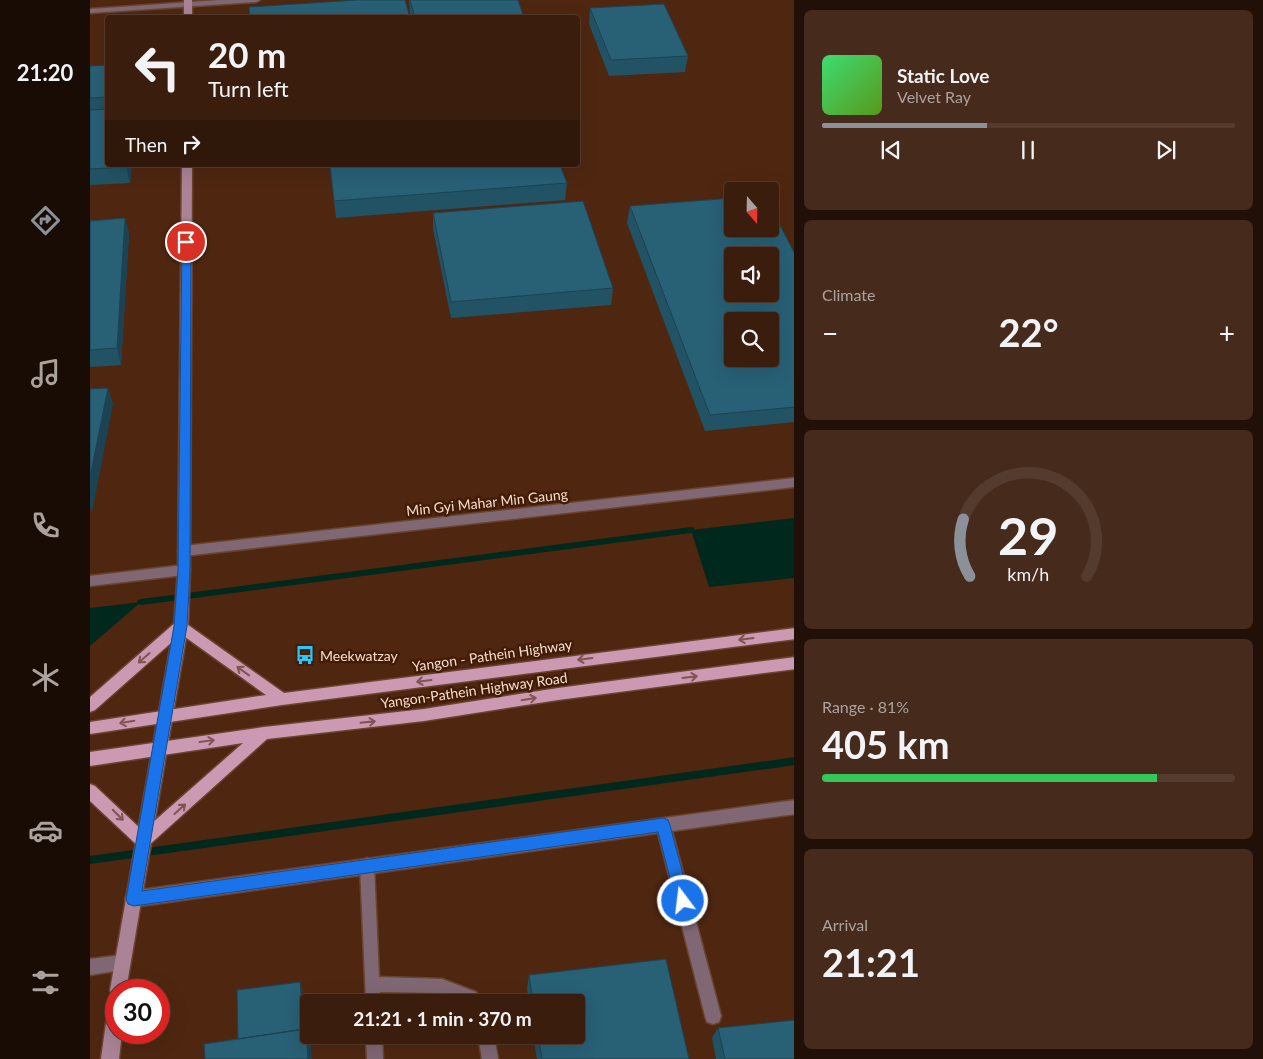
<!DOCTYPE html>
<meta charset="utf-8">
<style>
:root{--surface:#3b1d0d;--page:#462a1b;--text:#f1f3f6;--muted:#aca29d;--line:#543b2e;--accent:#8c9099}
body{margin:0;font-family:Lato,sans-serif;background:var(--page);color:var(--text);height:100vh;display:flex;flex-direction:column;font-size:19px;white-space:nowrap}
*{box-sizing:border-box;margin:0}
p{font-size:16px;color:var(--muted)}
.icon{flex:none;width:28px;height:28px;fill:none;stroke:currentColor;stroke-width:2;stroke-linecap:round;stroke-linejoin:round}
.map{position:relative;flex:1;overflow:hidden}
.panel{display:flex;flex-direction:column;gap:10px;padding:10px;background:#201007;width:469px}
.panel>*{flex:none}
.top-card{position:absolute;left:15px;top:15px;width:475px;height:152px;border-radius:5px;box-shadow:0 5px 20px #0002,0 0 0 1px var(--line);background:#3b1d0d;color:var(--text);overflow:hidden}
.needle{width:32px;rotate:160deg}
.controls{position:absolute;left:634px;top:182px;display:grid;gap:10px}
.controls a{display:grid;place-items:center;width:55px;height:55px;border-radius:5px;background:var(--surface);box-shadow:0 5px 20px #0002,0 0 0 1px var(--line);font-size:25px}
.speed{position:absolute;left:15px;top:979px;display:flex;gap:10px;font-size:25px;font-weight:700;text-align:center}
.speed>*{display:grid;place-content:center;width:65px;height:65px;border-radius:50%;background:var(--surface);box-shadow:0 5px 20px #0002,0 0 0 1px var(--line);line-height:1}
.speed .limit{border:8px solid #d22;background:#fff;color:#111}
.pin{position:absolute;display:grid;place-items:center;width:42px;height:42px;color:#fff;margin:-21px;border:2px solid #fff;border-radius:50%;box-shadow:0 1px 5px #0007}
.me{position:absolute;width:55px;margin:-28px;rotate:345deg;stroke-linejoin:round;filter:drop-shadow(0 0 4px #0008)}
.turn{display:flex;align-items:center;gap:18px;height:105px;padding:0 20px;font-size:22px}
.turn .icon{width:65px;height:65px;stroke-width:2.5}
.turn b{display:block;font-size:35px;line-height:42px}
.then{display:flex;align-items:center;height:48px;padding:0 20px;background:#0003;gap:10px;font-size:19px}
.big{font-size:38px;font-weight:700;line-height:1.1}
.panel .card{flex:1;display:flex;flex-direction:column;justify-content:center;gap:8px;min-width:0;padding:0 18px;border-radius:8px;background:var(--page)}
.panel .dial{align-items:center;gap:0}
.dial svg{height:130px;overflow:visible;fill:none;stroke:var(--line);stroke-width:7;stroke-linecap:round;text-anchor:middle}
.dial text{fill:var(--text);stroke:none}
.song{display:flex;align-items:center;gap:15px}
.cover{width:60px;height:60px;border-radius:8px;background:linear-gradient(135deg,hsl(140 70% 55%),hsl(90 70% 35%))}
.played{height:5px;border-radius:2px;background:linear-gradient(90deg,var(--accent) 40%,var(--line) 40%)}
.keys{display:flex;justify-content:space-around;direction:ltr}
.heat{display:flex;justify-content:space-between;align-items:center;font-size:28px;direction:ltr}
.charge{height:8px;border-radius:4px;background:linear-gradient(90deg,#34c759 81%,var(--line) 0)}
.trip{position:absolute;left:210px;top:994px;width:285px;height:50px;border-radius:5px;background:var(--surface);box-shadow:0 5px 20px #0002,0 0 0 1px var(--line);font-weight:700;line-height:50px;text-align:center}
main{display:flex;flex:1;min-height:0}
.tab-bar{display:flex;flex-direction:column;width:90px;justify-content:space-around;align-items:center;background:#180c05;color:var(--muted)}
.tab-bar .icon{width:35px;height:35px}
.tab-bar .active{color:var(--accent)}
.tab-bar b{font-size:22px;color:var(--text)}
.map>svg:first-child{display:block}
.water{fill:#01281c}
.lines{fill:none;stroke-linecap:round;stroke-linejoin:round}
.stream{fill:#01281c;fill-rule:evenodd}
.lane-casing{stroke:#6a4430;stroke-width:3}
.street-casing{stroke:#6a4430;stroke-width:3}
.secondary-casing{stroke:#6a4430;stroke-width:3}
.primary-casing{stroke:#6a4430;stroke-width:3}
.lane{fill:#806774;fill-rule:evenodd}
.street{fill:#806774;fill-rule:evenodd}
.secondary{fill:#ab8397;fill-rule:evenodd}
.primary{fill:#cc99b3;fill-rule:evenodd}
.wall{fill:#225365}
.shaded-wall{fill:#1c4353}
.building{fill:#286076;stroke:#1c4353;fill-rule:evenodd}
.oneway{stroke:#815454}
.route{fill:#1a73e8;stroke:#114b97}
.labels{text-anchor:middle;dominant-baseline:central;stroke-width:5;stroke-linejoin:round;paint-order:stroke}
.street-label{font-size:14px;fill:#f7ddd0;stroke:#431c06}
.poi-label{font-size:14px;fill:#f7ddd0;stroke:#431c06;text-anchor:start}
</style>
<main>
<nav class="tab-bar">
<b>21:20</b>
<svg class="icon active" aria-label="directions" viewBox="0 0 24 24"><path d="M12 3l9 9-9 9-9-9zM9 14v-3h6M13 9l2 2-2 2"/></svg>
<svg class="icon" aria-label="music" viewBox="0 0 24 24"><path d="M9 18V5l10-2v13"/><circle cx="6" cy="18" r="3"/><circle cx="16" cy="16" r="3"/></svg>
<svg class="icon" aria-label="phone" viewBox="0 0 24 24"><path d="M5 4h4l2 5-3 2q2 4 5 5l2-3 5 2v4C11 20 4 13 5 4z"/></svg>
<svg class="icon" aria-label="climate" viewBox="0 0 24 24"><path d="M12 3v18M4 7l16 10M4 17L20 7"/></svg>
<svg class="icon" aria-label="car" viewBox="0 0 24 24"><path d="M5 17H2v-5l4-1 3-4h7l3 4 3 1v5h-3M9 17h6M6 11h13"/><circle cx="7" cy="17" r="2"/><circle cx="17" cy="17" r="2"/></svg>
<svg class="icon" aria-label="filters" viewBox="0 0 24 24"><path d="M4 7h16M4 17h16"/><circle cx="9" cy="7" r="2"/><circle cx="15" cy="17" r="2"/></svg>
</nav>
<div class="map">
<svg width="705" height="1059" viewBox="0 0 705 1059">
<rect width="100%" height="100%" fill="#4f2711"/>
<path class="water" d="M 704,518 L 704,578 L 619,587 L 601,530 Z
M 51,602 L 0,646 L 0,608 Z"/>
<g class="lines">
<path class="stream" d="M 601,527 L 604,528 L 605,530 L 604,532 L 601,533 L 51,605 L 48,604 L 47,602 L 48,600 L 51,599 Z
M 705,757 L 705,765 L 0,864 L 0,856 Z"/>
<g class="lane-casing">
<path id="lane" d="M 277,858 L 282,860 L 284,865 L 289,977 L 352,979 L 386,992 L 391,1002 L 376,1002 L 352,993 L 290,992 L 290,1002 L 276,1002 L 270,865 L 272,860 Z
M 276,1035 L 292,1035 L 293,1059 L 277,1059 Z
M 388,1035 L 404,1035 L 408,1059 L 392,1059 Z"/>
</g>
<g class="street-casing">
<path id="street" d="M 130,0 L 170,0 L 166,2 L 0,13 L 0,9 Z
M 705,478 L 705,487 L 94,556 L 90,555 L 88,551 L 90,547 L 94,546 Z
M 94,565 L 99,566 L 100,570 L 99,574 L 94,575 L 0,586 L 0,576 Z
M 705,800 L 705,814 L 582,831 L 631,1016 L 629,1022 L 623,1024 L 617,1022 L 615,1016 L 568,833 L 43,907 L 37,904 L 35,899 L 37,894 L 43,891 Z
M 32,955 L 38,957 L 40,963 L 38,969 L 0,975 L 0,959 Z"/>
</g>
<g class="secondary-casing">
<path id="secondary" d="M 94,0 L 102,0 L 102,18 L 94,18 Z
M 92,165 L 102,165 L 100,570 L 98,626 L 36,990 L 26,990 L 26,998 L 22,996 L 20,990 L 84,626 L 88,570 Z
M 26,1000 L 26,1032 L 32,1032 L 29,1059 L 11,1059 L 18,1008 L 20,1002 Z"/>
</g>
<g class="primary-casing">
<path id="primary" d="M 91,620 L 194,693 L 705,628 L 705,639 L 192,705 L 0,734 L 0,722 L 176,695 L 91,634 L 5,710 L 0,712 L 0,697 L 86,622 Z
M 705,657 L 705,669 L 468,700 L 334,721 L 177,739 L 58,846 L 53,848 L 48,846 L 0,801 L 0,784 L 5,786 L 53,831 L 153,743 L 0,766 L 0,752 L 174,727 L 334,709 L 468,688 Z"/>
</g>
<use href="#lane" class="lane"/>
<use href="#street" class="street"/>
<use href="#secondary" class="secondary"/>
<use href="#primary" class="primary"/>
</g>
<path class="wall" d="M 319,0 L 428,0 L 434,18 L 321,18 L 320,13 Z
M 500,8 L 598,56 L 595,72 L 519,76 L 499,24 Z
M 18,65 L 18,165 L 42,165 L 40,183 L 0,185 L 0,66 Z
M 240,165 L 470,165 L 477,183 L 475,200 L 246,218 Z
M 540,206 L 705,254 L 705,422 L 615,431 L 537,223 Z
M 343,213 L 523,288 L 521,305 L 361,318 L 343,229 Z
M 35,218 L 39,234 L 31,365 L 0,367 L 0,221 Z
M 439,975 L 599,1059 L 447,1059 L 443,1035 L 486,1035 L 486,1002 L 439,1002 L 437,989 Z
M 628,1028 L 705,1059 L 626,1059 L 622,1038 Z"/>
<path class="shaded-wall" d="M 37,165 L 42,165 L 40,183 L 36,167 Z
M 35,218 L 39,234 L 31,365 L 27,348 Z
M 18,388 L 23,404 L 2,513 L 0,507 L 0,478 Z
M 210,982 L 212,989 L 215,1041 L 213,1034 Z
M 216,1029 L 220,1041 L 222,1059 L 218,1059 Z"/>
<path class="building" d="M 267,0 L 315,0 L 320,18 L 160,18 L 159,7 Z
M 320,0 L 428,0 L 434,18 L 325,18 Z
M 574,4 L 598,56 L 521,60 L 500,8 Z
M 18,65 L 18,97 L 0,98 L 0,66 Z
M 18,109 L 18,165 L 37,165 L 36,167 L 0,169 L 0,110 Z
M 240,165 L 470,165 L 477,183 L 244,201 Z
M 642,198 L 642,229 L 680,229 L 680,206 L 705,254 L 705,407 L 620,415 L 540,206 ZM 642,256 L 680,256 L 680,294 L 642,294 ZM 642,321 L 680,321 L 680,359 L 642,359 Z
M 493,201 L 523,288 L 361,302 L 343,213 Z
M 35,218 L 27,348 L 0,350 L 0,221 Z
M 18,388 L 0,478 L 0,389 Z
M 576,959 L 599,1059 L 452,1059 L 448,1035 L 486,1035 L 486,1002 L 443,1002 L 439,975 Z
M 210,982 L 213,1029 L 148,1039 L 147,990 Z
M 705,1020 L 705,1059 L 635,1059 L 628,1028 Z
M 216,1029 L 218,1059 L 115,1059 L 114,1044 Z"/>
<defs><path id="oneway-shaft" d="M-6 0H5M1.5-3L5.5 0L1.5 3" fill="none" stroke-width="1.6" stroke-linecap="round" stroke-linejoin="round" transform="scale(1.25)"/></defs>
<g class="oneway">
<use href="#oneway-shaft" transform="translate(656 639) rotate(173)"/>
<use href="#oneway-shaft" transform="translate(54 658) rotate(139)"/>
<use href="#oneway-shaft" transform="translate(495 659) rotate(173)"/>
<use href="#oneway-shaft" transform="translate(153 671) rotate(-144)"/>
<use href="#oneway-shaft" transform="translate(600 677) rotate(-7)"/>
<use href="#oneway-shaft" transform="translate(334 681) rotate(173)"/>
<use href="#oneway-shaft" transform="translate(439 699) rotate(-9)"/>
<use href="#oneway-shaft" transform="translate(37 722) rotate(170)"/>
<use href="#oneway-shaft" transform="translate(278 722) rotate(-6)"/>
<use href="#oneway-shaft" transform="translate(117 741) rotate(-8)"/>
<use href="#oneway-shaft" transform="translate(90 809) rotate(-42)"/>
<use href="#oneway-shaft" transform="translate(28 815) rotate(45)"/>
</g>
<path class="route" d="M 96,239 L 101,242 L 100,570 L 97,626 L 52,891 L 573,818 L 578,820 L 580,825 L 600,901 L 598,906 L 593,908 L 588,906 L 586,901 L 568,832 L 44,906 L 38,904 L 36,899 L 84,626 L 88,570 L 92,242 Z"/>
<defs>
<g id="bus-bare" transform="scale(1.5)"><path d="M-5-6H5V4H4V6H2V4H-2V6H-4V4H-5ZM-3.5-4V0h7V-4ZM-3.5 1.2v1.5H-2V1.2ZM2 1.2v1.5H3.5V1.2Z" fill="#25c9fe" stroke="#431c06" stroke-width="2.5" paint-order="stroke"/></g>
</defs>
<g fill-rule="evenodd">
<use href="#bus-bare" x="215" y="655"/>
</g>
<g class="labels">
<g class="street-label">
<text transform="translate(397 502) rotate(-6)">Min Gyi Mahar Min Gaung</text>
<text transform="translate(402 655) rotate(-8)">Yangon - Pathein Highway</text>
<text transform="translate(384 690) rotate(-8)">Yangon-Pathein Highway Road</text>
</g>
<g class="poi-label">
<text x="230" y="655">Meekwatzay</text>
</g>
</g>
</svg>
<div class="controls">
<a><svg class="needle" viewBox="-14 -14 28 28"><path d="M0-13l5 13h-10z" fill="#e53935"/><path d="M0 13l5-13h-10z" fill="#aca29d"/></svg></a>
<a><svg class="icon" aria-label="sound" viewBox="0 0 24 24"><path d="M4 9h4l5-4v14l-5-4H4zM17 9q2 3 0 6"/></svg></a>
<a><svg class="icon" aria-label="search" viewBox="0 0 24 24"><circle cx="10" cy="10" r="6"/><path d="M15 15l6 6"/></svg></a>
</div>
<div class="speed"><div class="limit">30</div></div>
<div class="pin" style="left:96px;top:242px;background:#d93025"><svg class="icon" aria-label="arrive" viewBox="0 0 24 24"><path d="M6 21V4h12l-3 4 3 4H6"/></svg></div>
<svg class="me" style="left:593px;top:901px" viewBox="-20 -20 40 40"><circle r="17" fill="#1a73e8" stroke="#fff" stroke-width="3"/><path d="M0-11L8 9 0 5-8 9z" fill="#fff"/></svg>
<div class="trip">21:21 · 1 min · 370 m</div>
<div class="top-card">
<div class="turn"><svg class="icon" aria-label="left" viewBox="0 0 24 24"><path d="M17 20v-9H6M10 6l-5 5 5 5"/></svg><div><b>20 m</b>Turn left</div></div>
<div class="then">Then<svg class="icon" aria-label="right" viewBox="0 0 24 24"><path d="M7 20v-9h11M14 6l5 5-5 5"/></svg></div>
</div>
</div>
<section class="panel">
<div class="card">
<div class="song"><i class="cover"></i><div><b>Static Love</b><p>Velvet Ray</p></div></div>
<div class="played"></div>
<div class="keys"><svg class="icon" aria-label="previous" viewBox="0 0 24 24"><path d="M18 5L8 12l10 7zM5 5v14"/></svg><svg class="icon" aria-label="pause" viewBox="0 0 24 24"><path d="M8 5v14M16 5v14"/></svg><svg class="icon" aria-label="next" viewBox="0 0 24 24"><path d="M6 5l10 7-10 7zM19 5v14"/></svg></div>
</div>
<div class="card"><p>Climate</p>
<div class="heat"><a>−</a><b class="big">22°</b><a>+</a></div>
</div>
<div class="card dial"><svg viewBox="0 0 100 80">
<path d="M14 69A42 42 0 1 1 86 69"/>
<path d="M14 69A42 42 0 0 1 10 34" stroke="#8c9099"/>
<text x="50" y="56" font-size="32" font-weight="700">29</text>
<text x="50" y="72" font-size="11">km/h</text>
</svg></div>
<div class="card"><p>Range · 81%</p><b class="big">405 km</b><div class="charge"></div></div>
<div class="card"><p>Arrival</p><b class="big">21:21</b></div>
</section>
</main>
